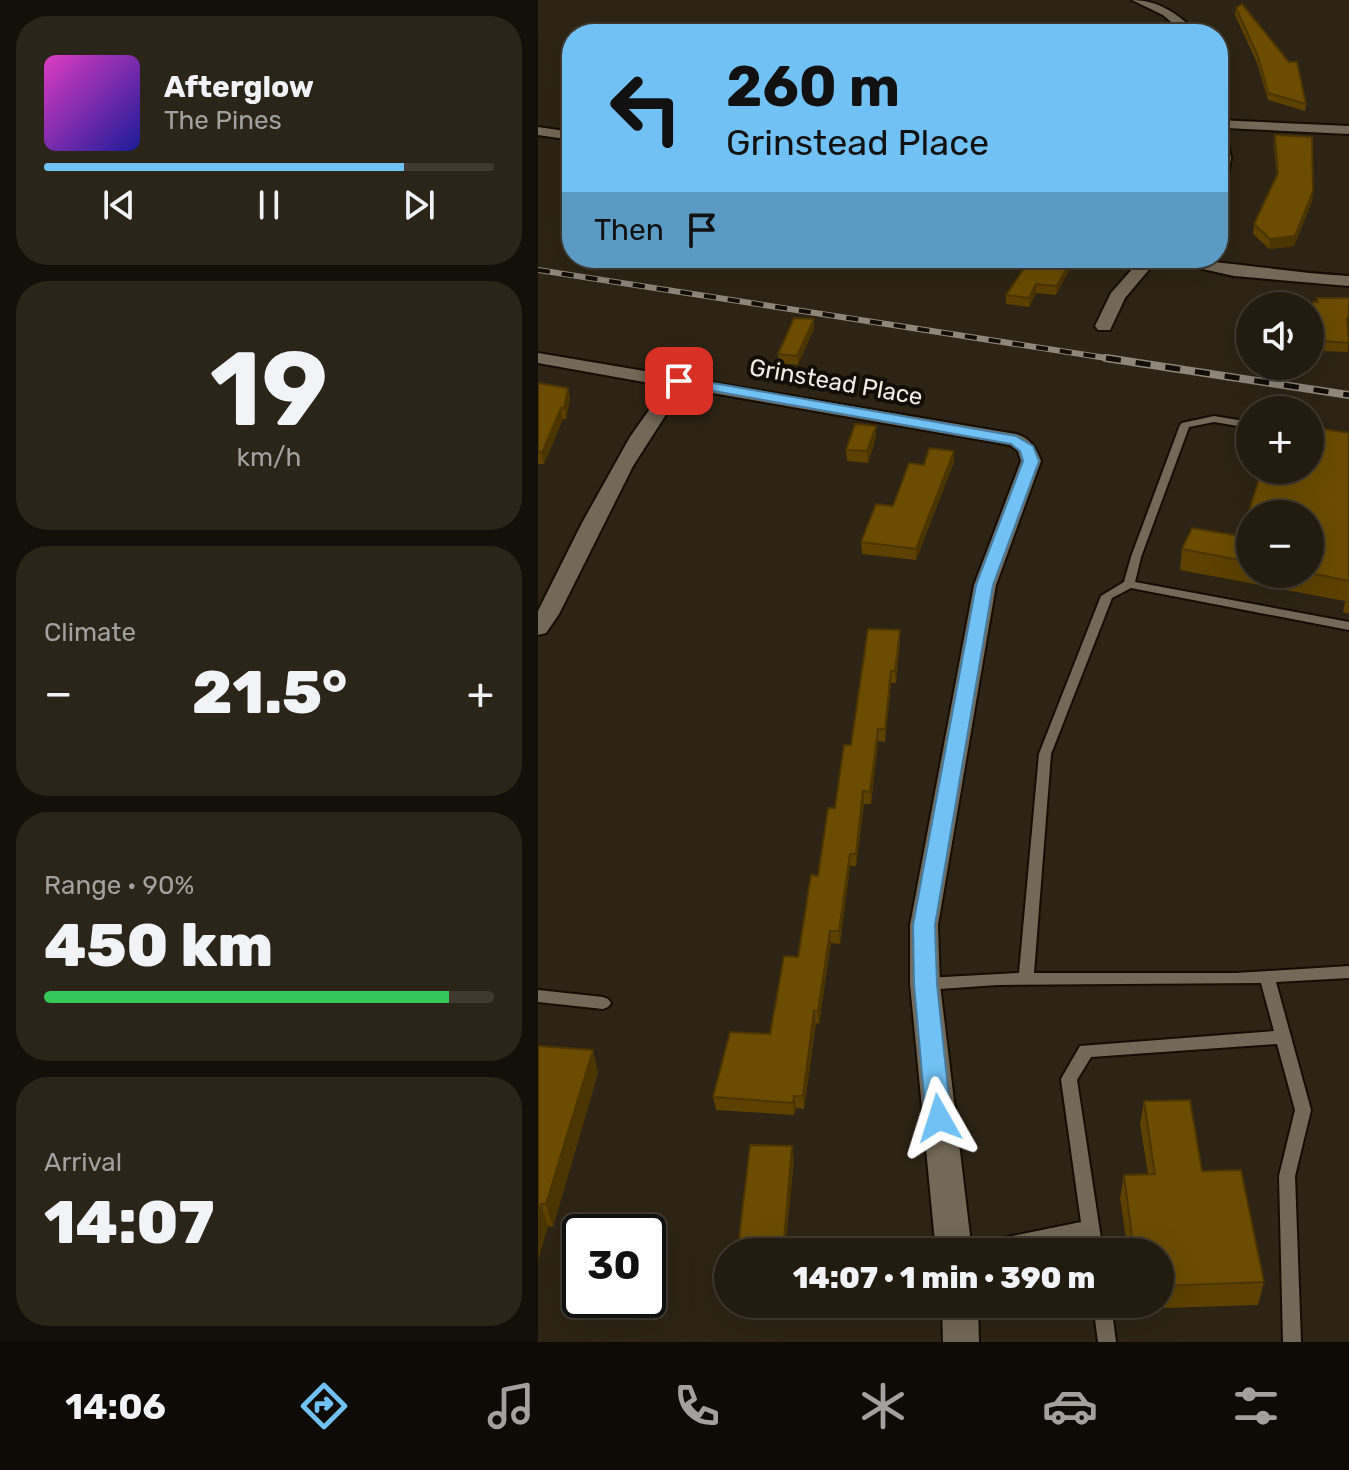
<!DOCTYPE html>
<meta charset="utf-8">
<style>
:root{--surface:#221b10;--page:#2a2419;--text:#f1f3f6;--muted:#a2a19f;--line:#3f3930;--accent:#71c1f4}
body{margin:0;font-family:Rubik,sans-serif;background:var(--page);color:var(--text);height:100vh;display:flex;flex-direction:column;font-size:30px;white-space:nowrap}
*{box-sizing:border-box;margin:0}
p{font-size:26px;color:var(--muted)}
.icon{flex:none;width:44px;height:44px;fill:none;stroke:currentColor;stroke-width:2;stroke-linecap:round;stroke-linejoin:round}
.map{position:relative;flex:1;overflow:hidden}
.sheet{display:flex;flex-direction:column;gap:16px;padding:16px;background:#130f09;width:538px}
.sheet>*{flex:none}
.hud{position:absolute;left:24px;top:24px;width:666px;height:244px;border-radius:32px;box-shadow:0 8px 32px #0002,0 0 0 2px var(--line);background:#71c1f4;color:#111;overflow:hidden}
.fabs{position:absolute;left:698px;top:292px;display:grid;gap:16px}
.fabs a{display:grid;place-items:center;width:88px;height:88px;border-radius:50%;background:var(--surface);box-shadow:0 8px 32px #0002,0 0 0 2px var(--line);font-size:40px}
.speed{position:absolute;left:24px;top:1214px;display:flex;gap:16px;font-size:40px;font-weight:700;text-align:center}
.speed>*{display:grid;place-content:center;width:104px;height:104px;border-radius:50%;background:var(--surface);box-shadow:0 8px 32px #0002,0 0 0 2px var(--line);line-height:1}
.speed .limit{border:4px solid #111;border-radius:12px;background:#fff;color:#111}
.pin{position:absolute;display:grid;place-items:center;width:68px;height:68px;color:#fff;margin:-34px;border-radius:16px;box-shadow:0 4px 12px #0006}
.me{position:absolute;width:88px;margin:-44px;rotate:354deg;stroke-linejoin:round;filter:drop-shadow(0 0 6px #0008)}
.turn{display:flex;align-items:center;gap:28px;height:168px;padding:0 32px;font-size:36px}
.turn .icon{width:104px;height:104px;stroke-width:2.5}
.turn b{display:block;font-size:56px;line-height:68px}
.then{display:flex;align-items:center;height:76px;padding:0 32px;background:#0003;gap:16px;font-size:30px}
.big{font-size:60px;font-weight:800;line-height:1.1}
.sheet .card{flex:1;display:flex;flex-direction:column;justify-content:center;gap:12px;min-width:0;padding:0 28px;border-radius:32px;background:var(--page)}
.sheet .dial{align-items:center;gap:0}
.dial b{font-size:104px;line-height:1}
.song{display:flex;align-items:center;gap:24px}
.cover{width:96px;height:96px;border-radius:12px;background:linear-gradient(135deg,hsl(310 70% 55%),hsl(240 70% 35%))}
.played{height:8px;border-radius:4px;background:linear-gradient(90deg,var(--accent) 80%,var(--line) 80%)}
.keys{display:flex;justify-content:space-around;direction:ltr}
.heat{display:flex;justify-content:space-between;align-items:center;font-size:44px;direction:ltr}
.charge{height:12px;border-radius:6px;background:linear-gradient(90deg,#34c759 90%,var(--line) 0)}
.trip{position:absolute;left:176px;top:1238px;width:460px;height:80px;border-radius:40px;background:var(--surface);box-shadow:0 8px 32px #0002,0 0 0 2px var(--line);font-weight:800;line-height:80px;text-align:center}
.tabs{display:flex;height:128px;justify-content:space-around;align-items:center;background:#0e0b06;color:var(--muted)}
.tabs .icon{width:56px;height:56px}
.tabs .on{color:var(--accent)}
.tabs b{font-size:36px;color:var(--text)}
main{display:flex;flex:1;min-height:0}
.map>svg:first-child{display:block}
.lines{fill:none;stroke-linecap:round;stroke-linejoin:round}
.service-casing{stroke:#150d02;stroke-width:4}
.minor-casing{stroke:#150d02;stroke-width:4}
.service{fill:#736958;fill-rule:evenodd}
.minor{fill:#736958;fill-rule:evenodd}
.rail-far1-casing{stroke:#8f877b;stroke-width:6}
.rail-casing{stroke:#8f877b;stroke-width:8}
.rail-far1{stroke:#120e07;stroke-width:4;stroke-dasharray:12;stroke-linecap:butt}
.rail{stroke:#120e07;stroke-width:5;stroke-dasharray:15;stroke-linecap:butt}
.wall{fill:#5c4101;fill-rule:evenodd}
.shaded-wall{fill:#4b3501}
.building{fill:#6b4c01;stroke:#4b3501;stroke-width:2}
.route{fill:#71c1f4;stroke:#497d9f;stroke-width:2}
.labels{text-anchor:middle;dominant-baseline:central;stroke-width:8;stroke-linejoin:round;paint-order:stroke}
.far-street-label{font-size:24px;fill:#f1ebe1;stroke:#120e07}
</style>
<main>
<section class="sheet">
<div class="card">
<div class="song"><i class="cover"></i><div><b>Afterglow</b><p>The Pines</p></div></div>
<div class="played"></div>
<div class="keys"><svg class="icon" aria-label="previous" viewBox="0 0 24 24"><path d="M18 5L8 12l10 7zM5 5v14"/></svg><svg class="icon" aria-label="pause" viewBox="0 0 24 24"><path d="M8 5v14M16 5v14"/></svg><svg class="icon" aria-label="next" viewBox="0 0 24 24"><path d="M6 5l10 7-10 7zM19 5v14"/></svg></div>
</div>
<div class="card dial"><b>19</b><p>km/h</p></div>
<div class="card"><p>Climate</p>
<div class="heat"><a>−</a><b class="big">21.5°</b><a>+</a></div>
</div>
<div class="card"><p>Range · 90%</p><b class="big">450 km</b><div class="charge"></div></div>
<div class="card"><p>Arrival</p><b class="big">14:07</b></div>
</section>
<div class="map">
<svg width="811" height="1342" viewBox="0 0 811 1342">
<rect width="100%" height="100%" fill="#2d2415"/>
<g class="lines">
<g class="service-casing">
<path id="service" d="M 676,416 L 712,422 L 712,428 L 676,422 L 651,427 L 603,557 L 597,582 L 811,622 L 811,630 L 593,588 L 574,598 L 513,754 L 496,973 L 698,973 L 811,966 L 811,978 L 738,982 L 773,1110 L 757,1176 L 763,1342 L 745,1342 L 741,1176 L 757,1110 L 739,1044 L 553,1057 L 539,1080 L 565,1252 L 547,1252 L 545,1238 L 475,1252 L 426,1252 L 429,1246 L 435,1244 L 543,1222 L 523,1079 L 542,1046 L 736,1031 L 723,983 L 459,985 L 387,990 L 382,988 L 380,984 L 382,980 L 387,978 L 481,973 L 501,754 L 563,596 L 586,582 L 593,557 L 642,425 L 644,423 Z
M 0,990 L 65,997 L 70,999 L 73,1003 L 70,1007 L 65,1009 L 0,1002 Z
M 555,1304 L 573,1304 L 578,1342 L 560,1342 Z"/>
</g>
<g class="minor-casing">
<path id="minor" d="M 594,0 C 621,0 642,15 660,34 L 647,34 L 625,15 Z
M 680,120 L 811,126 L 811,134 L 687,128 L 693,158 L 687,194 L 680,198 Z
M 0,127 L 34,132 L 34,140 L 0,135 Z
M 604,258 C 673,258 742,272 811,276 L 811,286 L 696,276 L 620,259 L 587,298 L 572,330 L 560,330 L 557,326 L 573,293 Z
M 0,353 L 478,434 C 492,438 498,448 503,461 L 458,585 L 400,925 L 402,984 L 434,1252 L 398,1252 L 372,984 L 372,925 L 436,585 L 483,461 L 480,451 L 472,445 L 145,388 L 95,466 L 21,614 L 8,633 L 0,635 L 0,611 L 44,523 L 92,437 L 128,386 L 0,363 Z
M 404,1304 L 440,1304 L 441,1342 L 405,1342 Z"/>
</g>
<use href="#service" class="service"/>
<use href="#minor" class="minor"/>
<g class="rail-far1-casing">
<path id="rail-far1" d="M 0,270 L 581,360"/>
</g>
<g class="rail-casing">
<path id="rail" d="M 568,358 L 811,395"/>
</g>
<use href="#rail-far1" class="rail-far1"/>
<use href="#rail" class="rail"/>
</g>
<path class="wall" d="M 698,8 L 768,104 L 767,111 L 730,100 L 719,63 L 697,15 Z
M 737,135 L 775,191 L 774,201 L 756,246 L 731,249 L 715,234 L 716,224 L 739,177 L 736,144 Z
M 535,263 L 518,295 L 498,293 L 491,307 L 468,304 L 468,295 Z
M 779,298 L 811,298 L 810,352 L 783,351 L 780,327 L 774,327 L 774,311 L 775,302 L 778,302 Z
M 276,328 L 260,365 L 241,363 L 240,354 Z
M 0,383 L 30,388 L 32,399 L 28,419 L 25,419 L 6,464 L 1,464 L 0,465 Z
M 338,426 L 338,437 L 330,463 L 309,461 L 308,450 Z
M 772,427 L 811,433 L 811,614 L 805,612 L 807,601 L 642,570 L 644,549 L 654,528 L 703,536 L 724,470 L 772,470 ZM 712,514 L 772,514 L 772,574 L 712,574 Z
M 416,462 L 378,560 L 324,554 L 323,542 L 355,506 L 386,465 Z
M 362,630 L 362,642 L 358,683 L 353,683 L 347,742 L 340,741 L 333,804 L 326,804 L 318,866 L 312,866 L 302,944 L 293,943 L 281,1024 L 278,1023 L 266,1109 L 258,1108 L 256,1115 L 178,1110 L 175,1097 L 232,1034 L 260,957 L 313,745 Z
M 0,1046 L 55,1050 L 60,1073 L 15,1227 L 10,1226 L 0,1260 Z
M 606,1101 L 726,1282 L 720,1305 L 597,1309 L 597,1304 L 622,1304 L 622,1252 L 590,1252 L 582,1198 L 586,1175 L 610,1174 L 602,1124 Z
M 256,1158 L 247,1251 L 203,1251 L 201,1239 Z"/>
<path class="shaded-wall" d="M 775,191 L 774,201 L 756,246 L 731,249 L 732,239 Z
M 534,258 L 536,258 L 535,263 L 518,295 L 519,286 Z
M 498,284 L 498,293 L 491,307 L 491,298 Z
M 276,319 L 276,328 L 260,365 L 259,356 Z
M 30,388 L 32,399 L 28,419 L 26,408 Z
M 23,408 L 25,419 L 6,464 L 4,453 Z
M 338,426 L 338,437 L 330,463 L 329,451 Z
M 416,451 L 416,462 L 378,560 L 378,549 Z
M 362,630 L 362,642 L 358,683 L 357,671 Z
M 353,671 L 353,683 L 347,742 L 347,729 Z
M 340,729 L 340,741 L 333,804 L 332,792 Z
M 325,791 L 326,804 L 318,866 L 318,854 Z
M 312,854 L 312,866 L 302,944 L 301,931 Z
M 292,931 L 293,943 L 281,1024 L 280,1011 Z
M 276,1011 L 278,1023 L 266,1109 L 265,1096 Z
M 55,1050 L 60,1073 L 15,1227 L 8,1204 Z
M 256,1096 L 258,1108 L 256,1115 L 255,1103 Z
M 254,1146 L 256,1158 L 247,1251 L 246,1239 Z
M 3,1204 L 10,1226 L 0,1260 L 0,1214 Z"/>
<path class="building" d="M 704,4 L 751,62 L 759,62 L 768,104 L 730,93 L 720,56 L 698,8 Z
M 737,135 L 774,137 L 775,191 L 757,236 L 732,239 L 716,224 L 740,173 Z
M 493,258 L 534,258 L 519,286 L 498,284 L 491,298 L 468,295 Z
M 779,298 L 811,298 L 811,318 L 809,318 L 811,343 L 784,341 L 782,318 L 775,318 L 775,302 L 780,302 Z
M 256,318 L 276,319 L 259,356 L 240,354 Z
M 0,383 L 30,388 L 26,408 L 23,408 L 4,453 L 0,452 Z
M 317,424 L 338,426 L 329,451 L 308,450 Z
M 772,427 L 811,433 L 811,581 L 772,573 L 772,514 L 712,514 L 712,562 L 644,549 L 654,528 L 703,536 L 724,470 L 772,470 Z
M 391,448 L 416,451 L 378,549 L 323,542 L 338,504 L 355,506 L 371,463 L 386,465 Z
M 330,629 L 362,630 L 357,671 L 353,671 L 347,729 L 340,729 L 332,792 L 325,791 L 318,854 L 312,854 L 301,931 L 292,931 L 280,1011 L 276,1011 L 265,1096 L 256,1096 L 255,1103 L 175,1097 L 192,1032 L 232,1034 L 246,956 L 260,957 L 273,875 L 280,876 L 290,808 L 297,808 L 306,745 L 313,745 Z
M 0,1046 L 55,1050 L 8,1204 L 3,1204 L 0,1214 Z
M 652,1100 L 664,1171 L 703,1170 L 726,1282 L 622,1286 L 622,1252 L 596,1252 L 586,1175 L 617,1174 L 606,1101 Z
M 212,1145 L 254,1146 L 246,1239 L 201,1239 Z"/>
<path class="route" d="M 141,377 L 478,436 L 495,446 L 501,461 L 455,585 L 397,925 L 399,984 L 413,1118 L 410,1126 L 401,1129 L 392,1126 L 388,1118 L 376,984 L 375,925 L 438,585 L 485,461 L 482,451 L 473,444 L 136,384 L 134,381 Z"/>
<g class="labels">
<g class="far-street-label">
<text transform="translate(298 382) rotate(10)">Grinstead Place</text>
</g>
</g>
</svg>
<div class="fabs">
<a><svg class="icon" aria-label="sound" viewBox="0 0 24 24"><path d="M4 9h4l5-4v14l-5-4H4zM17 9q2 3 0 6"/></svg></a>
<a>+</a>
<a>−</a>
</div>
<div class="speed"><div class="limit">30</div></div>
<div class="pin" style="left:141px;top:381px;background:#d93025"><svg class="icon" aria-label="arrive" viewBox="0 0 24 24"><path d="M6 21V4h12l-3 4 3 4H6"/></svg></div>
<svg class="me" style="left:401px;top:1118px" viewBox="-20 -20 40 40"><path d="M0-17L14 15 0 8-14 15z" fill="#71c1f4" stroke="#fff" stroke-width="4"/></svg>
<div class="trip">14:07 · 1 min · 390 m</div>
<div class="hud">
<div class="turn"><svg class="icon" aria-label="left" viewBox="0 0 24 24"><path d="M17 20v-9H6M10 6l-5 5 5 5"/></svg><div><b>260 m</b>Grinstead Place</div></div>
<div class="then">Then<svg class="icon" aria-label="arrive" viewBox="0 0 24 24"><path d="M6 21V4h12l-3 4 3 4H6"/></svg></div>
</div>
</div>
</main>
<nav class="tabs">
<b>14:06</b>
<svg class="icon on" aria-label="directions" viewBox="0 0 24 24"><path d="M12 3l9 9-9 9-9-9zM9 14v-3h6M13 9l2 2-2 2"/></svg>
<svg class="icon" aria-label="music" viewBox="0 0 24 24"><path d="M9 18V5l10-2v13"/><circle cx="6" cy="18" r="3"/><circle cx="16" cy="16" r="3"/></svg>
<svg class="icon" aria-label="phone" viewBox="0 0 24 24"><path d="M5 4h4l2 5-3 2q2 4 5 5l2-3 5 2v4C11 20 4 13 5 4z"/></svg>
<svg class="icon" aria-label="climate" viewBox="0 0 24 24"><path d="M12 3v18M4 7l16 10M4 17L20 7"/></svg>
<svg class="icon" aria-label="car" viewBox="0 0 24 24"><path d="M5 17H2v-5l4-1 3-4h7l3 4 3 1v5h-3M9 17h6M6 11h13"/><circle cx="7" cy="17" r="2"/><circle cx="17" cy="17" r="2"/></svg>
<svg class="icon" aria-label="filters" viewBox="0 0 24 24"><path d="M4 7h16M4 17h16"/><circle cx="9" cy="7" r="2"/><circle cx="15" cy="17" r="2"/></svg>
</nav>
